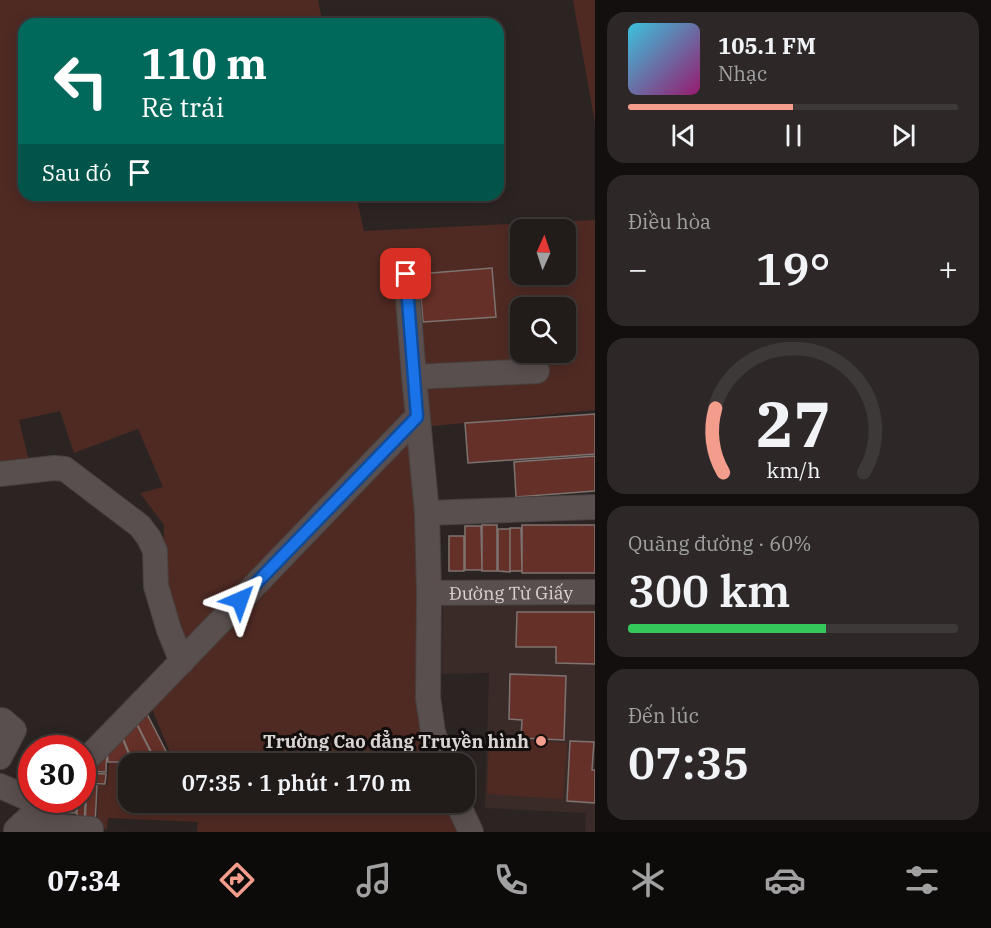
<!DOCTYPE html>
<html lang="vi">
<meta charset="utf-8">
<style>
:root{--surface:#211b1a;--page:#2d2827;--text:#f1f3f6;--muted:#a2a1a2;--line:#3e3939;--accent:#f49d8c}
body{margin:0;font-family:"IBM Plex Serif",serif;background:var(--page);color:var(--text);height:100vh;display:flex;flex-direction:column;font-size:22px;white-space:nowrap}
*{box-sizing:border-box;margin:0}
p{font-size:20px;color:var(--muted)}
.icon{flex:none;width:33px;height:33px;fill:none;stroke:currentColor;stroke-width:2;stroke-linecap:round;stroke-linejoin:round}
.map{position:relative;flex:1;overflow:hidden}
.panel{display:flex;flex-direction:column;gap:12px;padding:12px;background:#120f0e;width:396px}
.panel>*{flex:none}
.hud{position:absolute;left:18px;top:18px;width:486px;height:183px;border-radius:18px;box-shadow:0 3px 15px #0003,0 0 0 2px var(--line);background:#00695c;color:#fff;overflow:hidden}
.needle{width:39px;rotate:3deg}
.controls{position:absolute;left:510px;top:219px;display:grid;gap:12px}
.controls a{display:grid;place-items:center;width:66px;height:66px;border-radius:12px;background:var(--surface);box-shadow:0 3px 15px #0003,0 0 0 2px var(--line);font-size:30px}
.speed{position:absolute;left:18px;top:735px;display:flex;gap:12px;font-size:30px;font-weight:700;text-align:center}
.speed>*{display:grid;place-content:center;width:78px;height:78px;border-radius:50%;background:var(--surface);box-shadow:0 3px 15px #0003,0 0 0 2px var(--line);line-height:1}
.speed .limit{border:9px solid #d22;background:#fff;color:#111}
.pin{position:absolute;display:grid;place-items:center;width:51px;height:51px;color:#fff;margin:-26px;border-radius:12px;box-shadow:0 3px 9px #0006}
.me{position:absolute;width:66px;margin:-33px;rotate:43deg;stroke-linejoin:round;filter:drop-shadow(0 0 4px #0008)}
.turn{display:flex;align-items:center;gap:21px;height:126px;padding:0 24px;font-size:27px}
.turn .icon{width:78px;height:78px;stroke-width:2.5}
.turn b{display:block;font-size:42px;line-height:51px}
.then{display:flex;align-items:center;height:57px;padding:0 24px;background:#0003;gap:12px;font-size:22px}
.big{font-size:45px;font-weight:600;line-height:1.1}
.panel .tile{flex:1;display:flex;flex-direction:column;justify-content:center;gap:9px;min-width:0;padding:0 21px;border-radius:18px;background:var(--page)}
.panel .dial{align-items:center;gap:0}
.dial svg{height:156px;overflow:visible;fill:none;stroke:var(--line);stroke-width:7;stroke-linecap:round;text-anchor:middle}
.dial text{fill:var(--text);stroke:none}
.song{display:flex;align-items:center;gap:18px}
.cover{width:72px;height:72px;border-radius:9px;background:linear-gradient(135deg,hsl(190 70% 55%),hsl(320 70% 35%))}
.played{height:6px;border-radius:3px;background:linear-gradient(90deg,var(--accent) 50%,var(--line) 50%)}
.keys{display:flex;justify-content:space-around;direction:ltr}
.heat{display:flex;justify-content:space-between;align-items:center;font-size:33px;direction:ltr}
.charge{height:9px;border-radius:4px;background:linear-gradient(90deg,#34c759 60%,var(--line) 0)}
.trip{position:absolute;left:118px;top:753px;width:357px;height:60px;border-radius:18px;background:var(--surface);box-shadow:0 3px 15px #0003,0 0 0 2px var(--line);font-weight:600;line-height:60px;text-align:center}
.menu{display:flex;height:96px;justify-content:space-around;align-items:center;background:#0d0b0a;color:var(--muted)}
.menu .icon{width:42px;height:42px}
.menu .active{color:var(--accent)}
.menu b{font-size:27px;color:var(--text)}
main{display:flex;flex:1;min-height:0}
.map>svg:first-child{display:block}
.built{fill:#3a2b28}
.green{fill:#4f2a23;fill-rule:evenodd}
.building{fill:#653027;stroke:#7d7371;stroke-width:1.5}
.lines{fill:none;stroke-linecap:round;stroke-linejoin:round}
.minor-casing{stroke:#47413f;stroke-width:26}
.minor{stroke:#594f4e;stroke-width:24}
.route-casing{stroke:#114b97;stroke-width:15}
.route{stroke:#1a73e8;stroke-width:10}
.poi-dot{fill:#f49d8c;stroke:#120e0d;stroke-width:2}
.labels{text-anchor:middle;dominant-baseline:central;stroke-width:6;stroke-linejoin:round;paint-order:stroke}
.street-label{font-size:18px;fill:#dad4d3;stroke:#120e0d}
.poi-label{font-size:18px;font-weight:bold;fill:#dad4d3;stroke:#120e0d;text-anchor:end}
</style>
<main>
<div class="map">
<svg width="595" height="832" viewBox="0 0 595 832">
<rect width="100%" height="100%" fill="#2c2422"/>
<path class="built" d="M 595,600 L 595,832 L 585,832 L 586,813 L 485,808 L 489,673 L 442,674 L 443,601 Z"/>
<path class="green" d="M 0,0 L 318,0 L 323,24 L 24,24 L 24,195 L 356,195 L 364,231 L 595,220 L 595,410 L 413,428 L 433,763 L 129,764 L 129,802 L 445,803 L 458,832 L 197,832 L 198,822 L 108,818 L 107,829 L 97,828 L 98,785 L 107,785 L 109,763 L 174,762 L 152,709 L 183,652 L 163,588 L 164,525 L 140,493 L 163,487 L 138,429 L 74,453 L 60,411 L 19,420 L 30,465 L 0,470 ZM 520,230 L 566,230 L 566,274 L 520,274 ZM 520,308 L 566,308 L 566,352 L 520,352 Z
M 573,0 L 595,0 L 595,123 Z
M 489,738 L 567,743 L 563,799 L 487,794 Z"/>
<path class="building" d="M 492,268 L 496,317 L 423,322 L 419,274 Z
M 595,414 L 595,454 L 468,463 L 465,423 Z
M 595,456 L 595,491 L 516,497 L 514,462 Z
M 482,525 L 497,525 L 497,571 L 482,571 Z
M 522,525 L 595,525 L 595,573 L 522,573 Z
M 465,526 L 481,526 L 482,570 L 465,570 Z
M 510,528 L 521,528 L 522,571 L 510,571 Z
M 498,529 L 510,529 L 510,572 L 498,571 Z
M 449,536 L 464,536 L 464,571 L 449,571 Z
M 517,612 L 595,612 L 595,664 L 556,663 L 556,647 L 516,647 Z
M 510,674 L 566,676 L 564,740 L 521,738 L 522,720 L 509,719 Z
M 144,708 L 171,761 L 156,761 L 133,716 Z
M 133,717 L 155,761 L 133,762 L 120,731 Z
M 120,733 L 132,762 L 108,762 L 107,745 Z
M 570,741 L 594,742 L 592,770 L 595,770 L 595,803 L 567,801 Z
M 107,745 L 106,772 L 86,771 Z
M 82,773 L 106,774 L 105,784 L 82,783 Z
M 82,785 L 86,785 L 84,826 L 76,826 L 78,800 L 82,800 Z
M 87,786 L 97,786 L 95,825 L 85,824 Z
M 49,800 L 76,802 L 76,813 L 48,812 Z"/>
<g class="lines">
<g class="minor-casing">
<g id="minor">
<path d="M 406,274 L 414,377 L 427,513 L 429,593 L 428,698 L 433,732 L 443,764"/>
<path d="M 414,377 L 537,371"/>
<path d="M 0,474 L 54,468 L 65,469 L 140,526 L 149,538 L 155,551 L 156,586 L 169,630 L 182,662"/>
<path d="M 427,513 L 595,507"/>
<path id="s1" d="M 429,593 L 595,592"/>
<path d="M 0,757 L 14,730 L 2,720"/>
<path d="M 82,764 C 195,649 305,532 417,417"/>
<path d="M 0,786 L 43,805"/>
<path d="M 457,802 L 471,832"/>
<path d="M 22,824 L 91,829"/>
<path d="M 16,830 L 48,800"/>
</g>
</g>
<use href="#minor" class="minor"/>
</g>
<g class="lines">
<g class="route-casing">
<path id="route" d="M 240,600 L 417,417 L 406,274"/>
</g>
<use href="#route" class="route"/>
</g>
<circle class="poi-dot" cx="541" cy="741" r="6"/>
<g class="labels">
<g class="street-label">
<text stroke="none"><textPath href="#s1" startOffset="82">Đường Từ Giấy</textPath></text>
</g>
<g class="poi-label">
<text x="529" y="741">Trường Cao đẳng Truyền hình</text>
</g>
</g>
</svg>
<div class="controls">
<a><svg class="needle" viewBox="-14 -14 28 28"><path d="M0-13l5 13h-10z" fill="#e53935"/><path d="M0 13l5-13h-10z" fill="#a2a1a2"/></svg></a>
<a><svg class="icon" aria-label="search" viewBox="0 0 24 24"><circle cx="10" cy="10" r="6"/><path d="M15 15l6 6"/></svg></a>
</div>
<div class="speed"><div class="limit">30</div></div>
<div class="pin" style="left:406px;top:274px;background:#d93025"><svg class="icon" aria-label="arrive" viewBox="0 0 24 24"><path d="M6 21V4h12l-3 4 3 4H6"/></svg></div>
<svg class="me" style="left:240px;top:600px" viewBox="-20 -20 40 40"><path d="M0-17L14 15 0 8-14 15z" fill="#1a73e8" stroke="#fff" stroke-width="4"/></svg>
<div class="trip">07:35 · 1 phút · 170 m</div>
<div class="hud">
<div class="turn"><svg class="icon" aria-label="left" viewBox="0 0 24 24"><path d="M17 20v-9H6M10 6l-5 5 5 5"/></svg><div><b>110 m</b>Rẽ trái</div></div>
<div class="then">Sau đó<svg class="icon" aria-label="arrive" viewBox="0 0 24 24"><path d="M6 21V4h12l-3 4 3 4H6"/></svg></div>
</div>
</div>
<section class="panel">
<div class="tile">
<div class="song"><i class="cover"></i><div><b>105.1 FM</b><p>Nhạc</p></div></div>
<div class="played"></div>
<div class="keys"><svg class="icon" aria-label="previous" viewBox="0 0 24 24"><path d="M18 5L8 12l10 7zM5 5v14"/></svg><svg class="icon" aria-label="pause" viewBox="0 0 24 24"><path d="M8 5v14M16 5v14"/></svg><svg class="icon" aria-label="next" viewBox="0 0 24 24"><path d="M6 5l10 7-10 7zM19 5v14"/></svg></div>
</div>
<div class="tile"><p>Điều hòa</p>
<div class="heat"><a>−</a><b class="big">19°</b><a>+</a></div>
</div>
<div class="tile dial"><svg viewBox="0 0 100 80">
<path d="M14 69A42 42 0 1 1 86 69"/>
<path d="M14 69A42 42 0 0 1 10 36" stroke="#f49d8c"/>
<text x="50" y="56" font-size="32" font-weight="700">27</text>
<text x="50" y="72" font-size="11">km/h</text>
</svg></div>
<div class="tile"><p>Quãng đường · 60%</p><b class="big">300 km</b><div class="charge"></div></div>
<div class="tile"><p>Đến lúc</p><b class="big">07:35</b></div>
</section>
</main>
<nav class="menu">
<b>07:34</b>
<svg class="icon active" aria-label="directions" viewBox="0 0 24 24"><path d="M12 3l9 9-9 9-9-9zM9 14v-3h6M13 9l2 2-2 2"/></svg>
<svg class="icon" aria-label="music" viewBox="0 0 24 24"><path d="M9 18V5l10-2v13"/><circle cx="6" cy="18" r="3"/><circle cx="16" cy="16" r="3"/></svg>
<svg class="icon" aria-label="phone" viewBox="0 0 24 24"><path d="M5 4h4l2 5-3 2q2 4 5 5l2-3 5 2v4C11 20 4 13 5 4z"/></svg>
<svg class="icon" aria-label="climate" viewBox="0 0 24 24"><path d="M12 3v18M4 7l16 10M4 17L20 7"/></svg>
<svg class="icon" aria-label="car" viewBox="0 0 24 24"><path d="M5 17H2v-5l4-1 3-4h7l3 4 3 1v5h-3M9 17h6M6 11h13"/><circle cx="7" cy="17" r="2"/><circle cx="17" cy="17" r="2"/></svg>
<svg class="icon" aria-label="filters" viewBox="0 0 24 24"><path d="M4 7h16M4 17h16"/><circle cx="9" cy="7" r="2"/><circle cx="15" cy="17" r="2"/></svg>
</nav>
